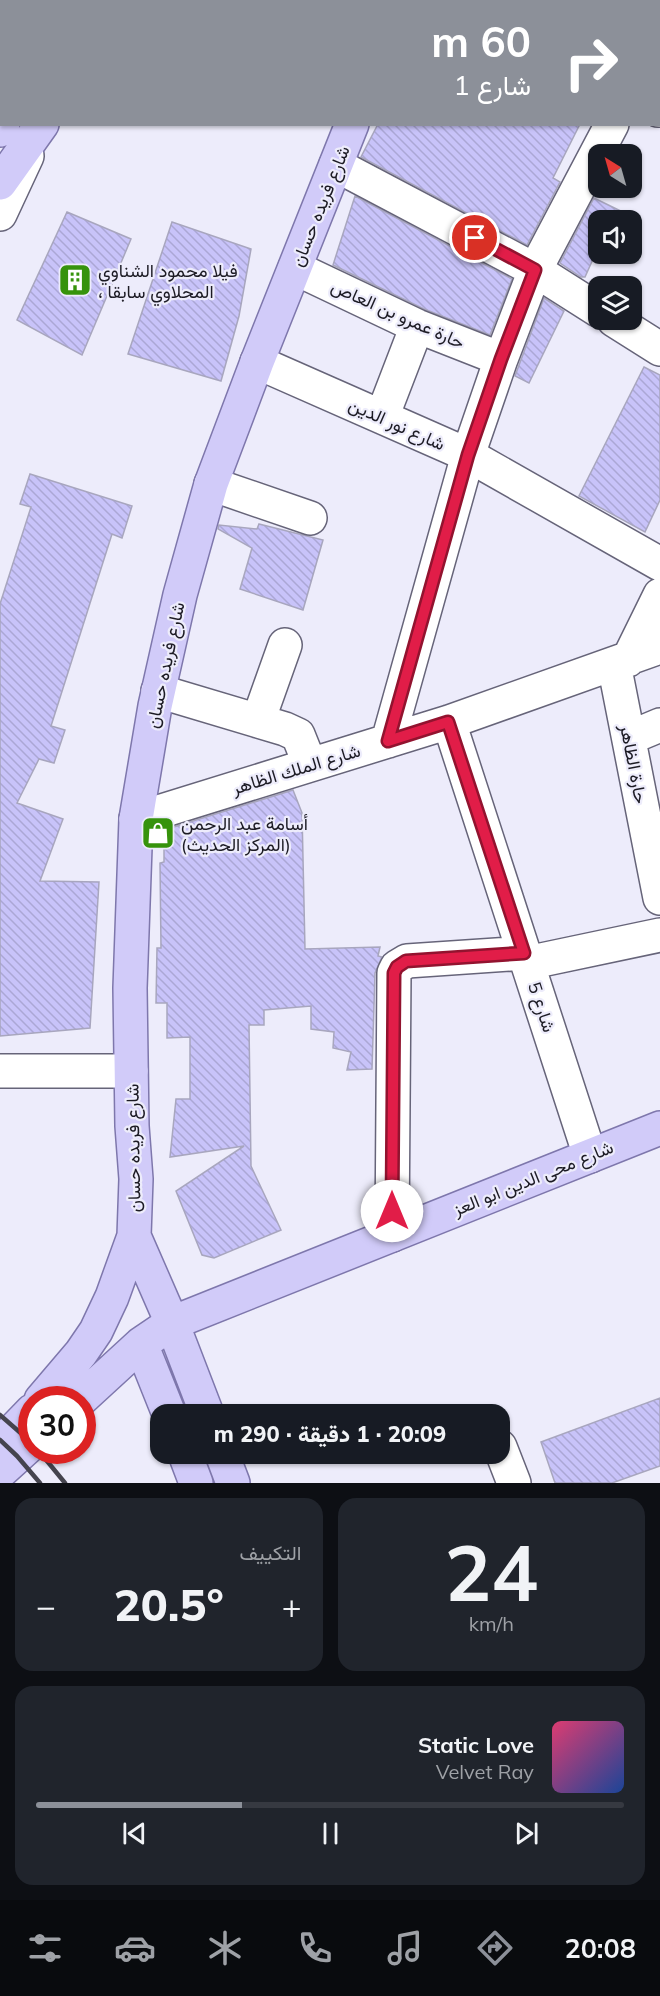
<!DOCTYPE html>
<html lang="ar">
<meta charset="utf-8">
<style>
:root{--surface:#171b24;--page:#20242c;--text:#f1f3f6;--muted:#9ea1a6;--line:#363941;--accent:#8c9099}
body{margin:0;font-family:Mulish,Vazirmatn,sans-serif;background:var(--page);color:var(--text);direction:rtl;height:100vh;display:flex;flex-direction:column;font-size:22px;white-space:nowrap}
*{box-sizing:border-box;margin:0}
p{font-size:20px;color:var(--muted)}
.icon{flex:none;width:33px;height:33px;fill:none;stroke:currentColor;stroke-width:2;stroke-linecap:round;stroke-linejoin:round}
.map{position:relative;height:1483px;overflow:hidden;direction:ltr}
.side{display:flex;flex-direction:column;gap:15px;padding:15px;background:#0d0f14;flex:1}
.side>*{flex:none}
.hud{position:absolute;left:0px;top:0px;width:660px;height:126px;box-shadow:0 2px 4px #0004;direction:rtl;background:#8c9099;color:#fff;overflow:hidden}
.needle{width:39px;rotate:323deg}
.fabs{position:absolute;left:588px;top:144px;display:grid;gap:12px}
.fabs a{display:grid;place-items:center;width:54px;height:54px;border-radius:12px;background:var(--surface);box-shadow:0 2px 4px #0004;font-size:30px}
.speed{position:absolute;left:18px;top:1386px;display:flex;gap:12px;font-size:30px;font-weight:700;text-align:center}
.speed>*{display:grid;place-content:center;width:78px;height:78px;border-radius:50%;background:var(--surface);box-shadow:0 2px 4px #0004;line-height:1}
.speed .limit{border:9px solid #d22;background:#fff;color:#111}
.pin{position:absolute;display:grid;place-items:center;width:51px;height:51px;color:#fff;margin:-26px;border:3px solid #fff;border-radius:50%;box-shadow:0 2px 6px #0007}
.me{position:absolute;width:66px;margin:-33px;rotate:0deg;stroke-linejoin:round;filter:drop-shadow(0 0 4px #0008)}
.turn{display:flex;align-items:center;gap:21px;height:126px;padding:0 30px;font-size:27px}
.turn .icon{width:78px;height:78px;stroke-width:2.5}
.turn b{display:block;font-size:42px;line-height:51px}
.big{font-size:45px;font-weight:800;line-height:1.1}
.side .widget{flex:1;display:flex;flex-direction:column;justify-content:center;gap:9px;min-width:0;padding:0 21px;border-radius:18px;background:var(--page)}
.side .dial{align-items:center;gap:0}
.dial b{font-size:78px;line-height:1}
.song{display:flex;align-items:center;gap:18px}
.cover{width:72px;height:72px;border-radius:9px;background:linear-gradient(135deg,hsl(340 70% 55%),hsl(220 70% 35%))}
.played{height:6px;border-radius:3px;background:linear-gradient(90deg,var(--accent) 35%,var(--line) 35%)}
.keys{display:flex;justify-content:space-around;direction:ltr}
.heat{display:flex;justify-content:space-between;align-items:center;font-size:33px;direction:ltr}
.side .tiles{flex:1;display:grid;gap:15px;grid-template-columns:1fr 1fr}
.widget:last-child{grid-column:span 2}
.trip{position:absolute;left:150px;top:1404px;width:360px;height:60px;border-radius:18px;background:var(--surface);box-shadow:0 2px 4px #0004;font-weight:800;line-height:60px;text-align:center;direction:rtl}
.dock{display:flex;height:96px;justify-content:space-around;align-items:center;background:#090b0e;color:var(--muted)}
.dock .icon{width:42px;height:42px}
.dock .selected{color:var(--accent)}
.dock b{font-size:27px;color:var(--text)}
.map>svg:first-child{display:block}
.building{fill:url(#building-back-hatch);stroke:#a8a6be;stroke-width:1.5}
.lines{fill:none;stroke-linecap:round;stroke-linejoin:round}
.minor-casing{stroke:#666479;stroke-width:36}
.major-casing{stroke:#7e77ac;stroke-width:36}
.minor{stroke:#fff;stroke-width:33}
.major{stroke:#d1cbf9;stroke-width:33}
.rail{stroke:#45444e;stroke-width:4.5}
.route-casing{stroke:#92132f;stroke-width:15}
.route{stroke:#e11d48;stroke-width:10}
.labels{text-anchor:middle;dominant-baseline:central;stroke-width:4.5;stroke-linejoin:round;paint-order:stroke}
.street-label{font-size:18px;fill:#1c1b24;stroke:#edecfb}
.poi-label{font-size:18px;fill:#1c1b24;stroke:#edecfb;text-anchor:start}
</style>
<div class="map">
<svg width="660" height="1483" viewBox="0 0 660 1483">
<defs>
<pattern id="building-back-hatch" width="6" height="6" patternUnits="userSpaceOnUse" patternTransform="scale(1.5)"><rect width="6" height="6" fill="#c8c3f9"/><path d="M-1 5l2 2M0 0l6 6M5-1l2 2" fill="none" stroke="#aba7d5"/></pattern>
</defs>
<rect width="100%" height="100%" fill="#edecfb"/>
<path class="building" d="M 378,124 L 580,124 L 553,178 L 560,182 L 527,245 L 361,157 Z
M 355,196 L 512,279 L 490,335 L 424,309 L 333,265 Z
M 594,198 L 639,220 L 598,220 L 598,248 L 585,277 L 581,277 L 560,263 Z
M 67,212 L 131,239 L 82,355 L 17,320 Z
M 172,222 L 251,249 L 239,316 L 221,381 L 128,354 Z
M 544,298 L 564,311 L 529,383 L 515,376 Z
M 644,367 L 660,375 L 660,500 L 645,532 L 579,496 Z
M 30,474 L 132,506 L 122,538 L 112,534 L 51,726 L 65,730 L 54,763 L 39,759 L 17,803 L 63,819 L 40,881 L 99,882 L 90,1028 L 0,1036 L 0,604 L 31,507 L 20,504 Z
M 259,524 L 323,540 L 303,610 L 240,589 L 252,548 L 218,529 L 219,525 L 257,529 Z
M 293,790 L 302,813 L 305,949 L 380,947 L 378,956 L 382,957 L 375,973 L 372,1069 L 347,1070 L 351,1052 L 333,1048 L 334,1032 L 311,1029 L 311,1006 L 264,1010 L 264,1025 L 249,1025 L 251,1166 L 281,1230 L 214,1258 L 202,1255 L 176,1191 L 244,1146 L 170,1157 L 176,1099 L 190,1099 L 190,1037 L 167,1038 L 167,1003 L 156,1003 L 157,948 L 161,948 L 160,863 L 164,862 L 164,830 Z
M 660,1398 L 660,1466 L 612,1483 L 555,1483 L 541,1442 Z"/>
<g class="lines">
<g class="minor-casing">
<path id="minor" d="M 370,0 L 374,2
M 436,0 L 439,2
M 566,2 L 567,0
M 658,37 L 660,34
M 658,110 L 660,110
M 336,165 L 535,270 L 598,310
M 0,214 L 27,156
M 295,268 L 417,326 L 501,359
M 614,320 L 660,349
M 257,362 L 468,455 L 660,564
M 382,417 L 417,326
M 211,484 L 310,518
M 628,660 L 660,595
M 614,664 L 660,898
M 158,691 L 285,729 L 298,735 L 310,765
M 258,721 L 285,645
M 449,722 L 590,1156
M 629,738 L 660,725
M 388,741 L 468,455 L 501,359 L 535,270 L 612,124
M 136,819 L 449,722 L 660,647
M 527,963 L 660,935
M 0,1071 L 131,1071
M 392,1235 L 394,973 L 397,967 L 407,961 L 524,953
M 500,1447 L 514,1483"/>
</g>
<g class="major-casing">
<path id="major" d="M 83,2 L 84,0
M 128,2 L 129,0
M 410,2 L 411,0
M 0,130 L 3,124
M 0,183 L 42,124
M 134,1236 L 172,1323 L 207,1414
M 141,1344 L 169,1414
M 41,1400 L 81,1353 L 96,1331 L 112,1297 L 134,1236 L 136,1179 L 132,1126 L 130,988 L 136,819 L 155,706 L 180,595 L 211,484 L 257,362 L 352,124
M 80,1400 L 141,1344 L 172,1323 L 660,1128
M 0,1444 L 32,1411
M 185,1454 L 196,1483
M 222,1454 L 233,1483
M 0,1472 L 32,1443"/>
</g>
<use href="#minor" class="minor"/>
<use href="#major" class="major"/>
<path class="rail" d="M 0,1415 L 32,1443
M 0,1440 L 17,1456 L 40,1483
M 38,1450 L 65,1483"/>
</g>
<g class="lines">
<g class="route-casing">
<path id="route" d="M 392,1211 L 394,973 L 397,967 L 406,961 L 524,953 L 448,722 L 388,741 L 468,455 L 501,359 L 535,270 L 475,238"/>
</g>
<use href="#route" class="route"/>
</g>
<defs>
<g id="building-square" transform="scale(1.725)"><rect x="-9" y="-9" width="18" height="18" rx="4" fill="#36930c" stroke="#edecfb"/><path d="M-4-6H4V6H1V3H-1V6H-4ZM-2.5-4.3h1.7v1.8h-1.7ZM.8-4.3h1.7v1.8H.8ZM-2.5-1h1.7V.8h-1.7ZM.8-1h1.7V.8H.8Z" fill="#fff"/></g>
<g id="shop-square" transform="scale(1.725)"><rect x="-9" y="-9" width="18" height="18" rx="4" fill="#36930c" stroke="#edecfb"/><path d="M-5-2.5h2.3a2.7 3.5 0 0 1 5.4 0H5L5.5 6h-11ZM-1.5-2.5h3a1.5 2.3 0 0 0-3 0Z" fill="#fff"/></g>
</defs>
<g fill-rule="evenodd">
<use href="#building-square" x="75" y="280"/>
<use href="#shop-square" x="158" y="833"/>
</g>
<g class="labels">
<g class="street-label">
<text transform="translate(320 206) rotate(-68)">شارع فريده حسان</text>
<text transform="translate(398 314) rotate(24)">حارة عمرو بن العاص</text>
<text transform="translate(397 424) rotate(24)">شارع نور الدين</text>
<text transform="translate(165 665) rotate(-78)">شارع فريده حسان</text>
<text transform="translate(634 764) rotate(79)">حارة الظاهر</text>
<text transform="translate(296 769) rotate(-17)">شارع الملك الظاهر</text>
<text transform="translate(542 1007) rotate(72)">شارع 5</text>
<text transform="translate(133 1148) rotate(-91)">شارع فريده حسان</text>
<text transform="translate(533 1178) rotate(-22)">شارع محى الدين ابو العز</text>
</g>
<g class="poi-label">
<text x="98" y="270">فيلا محمود الشناوي<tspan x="98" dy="21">، المحلاوي سابقا</tspan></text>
<text x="181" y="823">أسامة عبد الرحمن<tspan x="181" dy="21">(المركز الحديث)</tspan></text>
</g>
</g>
</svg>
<div class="fabs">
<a><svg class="needle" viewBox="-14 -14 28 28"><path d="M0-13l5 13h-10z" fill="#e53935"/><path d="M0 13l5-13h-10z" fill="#9ea1a6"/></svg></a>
<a><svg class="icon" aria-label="sound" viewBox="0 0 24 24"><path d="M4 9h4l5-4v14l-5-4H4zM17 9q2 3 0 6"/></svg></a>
<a><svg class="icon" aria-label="layers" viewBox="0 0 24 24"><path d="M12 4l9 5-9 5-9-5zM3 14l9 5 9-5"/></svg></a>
</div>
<div class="speed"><div class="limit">30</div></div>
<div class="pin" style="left:475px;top:238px;background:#d93025"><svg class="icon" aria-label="arrive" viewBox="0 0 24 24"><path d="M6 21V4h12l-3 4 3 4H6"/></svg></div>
<svg class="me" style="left:392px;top:1211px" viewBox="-20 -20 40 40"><circle r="19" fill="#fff"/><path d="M0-13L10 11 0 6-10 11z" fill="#e11d48"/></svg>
<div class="trip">20:09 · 1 دقيقة · 290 m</div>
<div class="hud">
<div class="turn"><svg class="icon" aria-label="right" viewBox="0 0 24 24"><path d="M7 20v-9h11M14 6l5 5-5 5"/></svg><div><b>60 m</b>شارع 1</div></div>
</div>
</div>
<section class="side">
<div class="tiles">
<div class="widget dial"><b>24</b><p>km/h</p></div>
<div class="widget"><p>التكييف</p>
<div class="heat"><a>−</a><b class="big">20.5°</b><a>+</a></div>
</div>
<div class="widget">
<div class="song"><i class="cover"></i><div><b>Static Love</b><p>Velvet Ray</p></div></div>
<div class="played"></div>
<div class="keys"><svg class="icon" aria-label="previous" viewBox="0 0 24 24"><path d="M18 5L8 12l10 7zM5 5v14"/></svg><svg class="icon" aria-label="pause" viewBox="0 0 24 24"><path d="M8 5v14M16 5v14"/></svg><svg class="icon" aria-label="next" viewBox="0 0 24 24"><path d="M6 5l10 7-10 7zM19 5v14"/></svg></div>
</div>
</div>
</section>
<nav class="dock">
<b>20:08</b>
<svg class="icon selected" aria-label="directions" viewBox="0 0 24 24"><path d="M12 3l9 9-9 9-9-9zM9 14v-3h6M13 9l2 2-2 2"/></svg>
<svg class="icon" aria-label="music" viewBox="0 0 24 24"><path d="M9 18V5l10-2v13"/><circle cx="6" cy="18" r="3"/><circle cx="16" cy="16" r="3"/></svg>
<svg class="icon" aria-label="phone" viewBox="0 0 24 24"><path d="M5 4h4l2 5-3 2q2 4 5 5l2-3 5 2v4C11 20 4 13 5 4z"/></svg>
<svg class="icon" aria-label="climate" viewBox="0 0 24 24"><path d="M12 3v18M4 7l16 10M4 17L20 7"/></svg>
<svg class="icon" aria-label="car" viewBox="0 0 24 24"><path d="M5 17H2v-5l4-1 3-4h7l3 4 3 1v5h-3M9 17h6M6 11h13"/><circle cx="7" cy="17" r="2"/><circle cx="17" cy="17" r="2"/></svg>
<svg class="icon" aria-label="filters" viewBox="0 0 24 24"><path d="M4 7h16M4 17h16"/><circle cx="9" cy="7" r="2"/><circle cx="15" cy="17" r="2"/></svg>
</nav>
